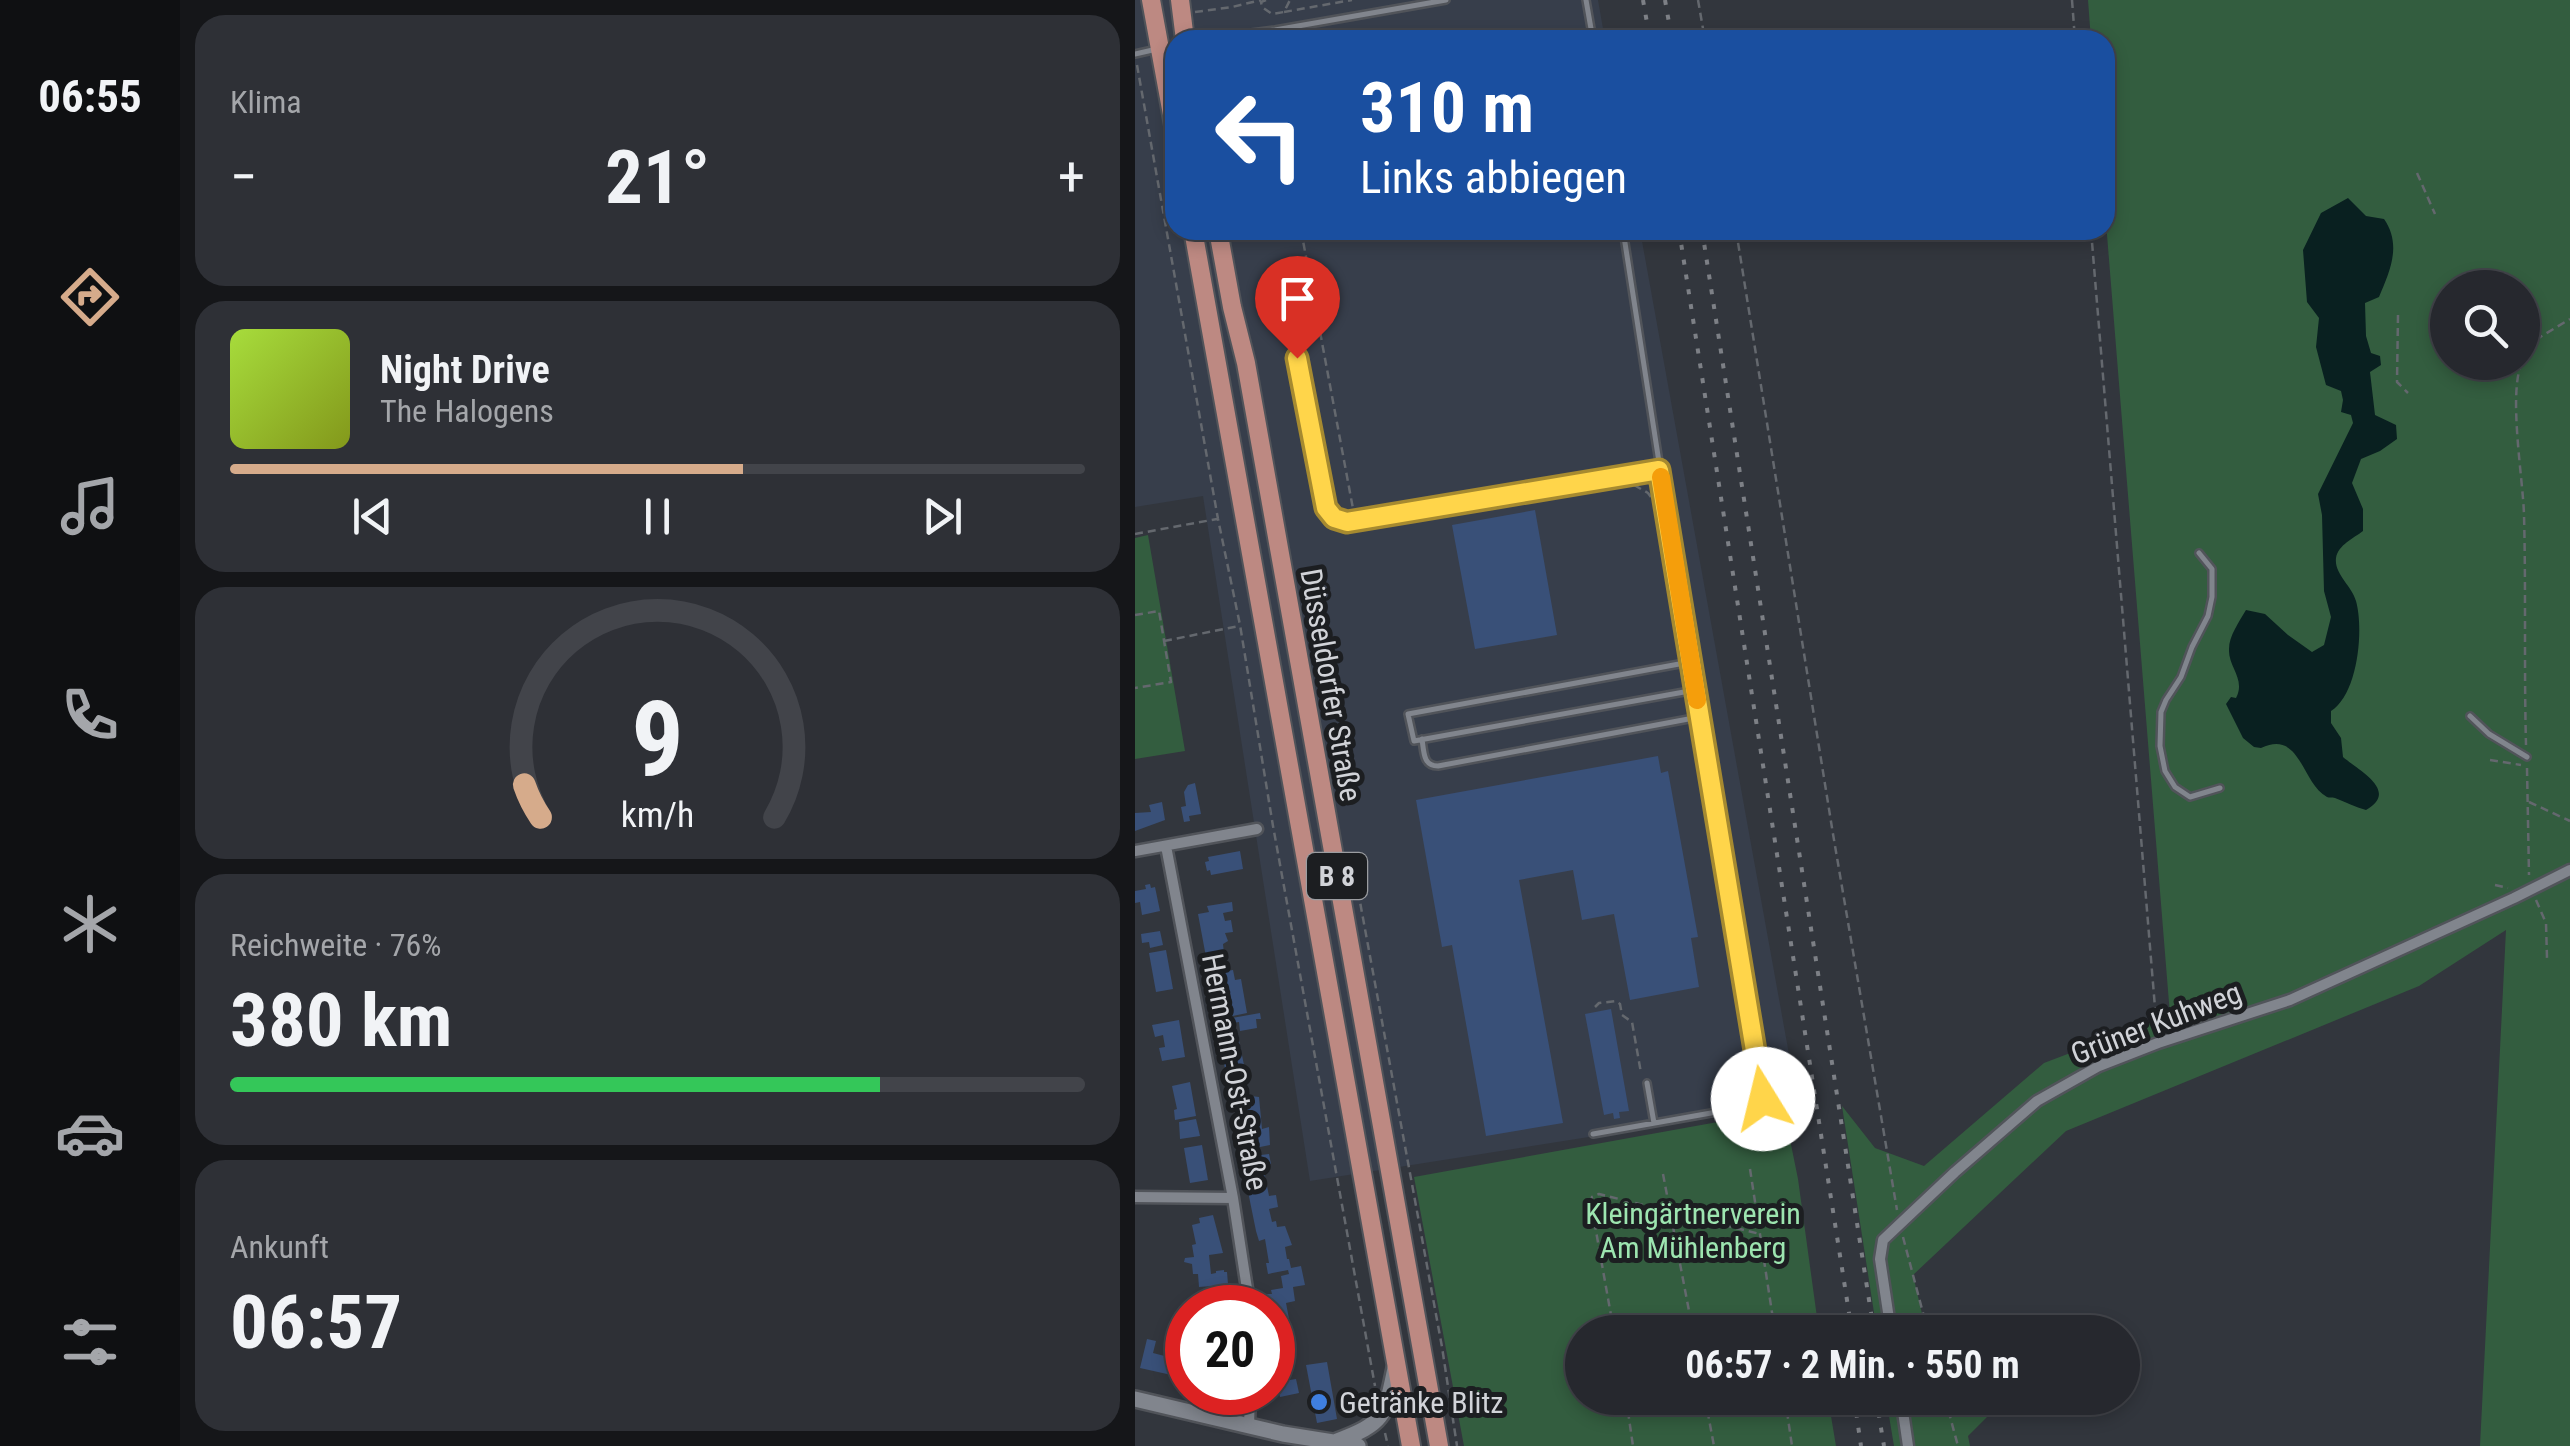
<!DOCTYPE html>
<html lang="de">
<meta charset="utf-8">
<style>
:root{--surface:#26282e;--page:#2e3036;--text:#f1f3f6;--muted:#a4a6aa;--line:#42444a;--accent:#d6ab8b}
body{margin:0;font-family:"Roboto Condensed",sans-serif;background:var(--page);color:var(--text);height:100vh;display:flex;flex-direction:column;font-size:38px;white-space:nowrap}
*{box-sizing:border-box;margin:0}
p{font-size:32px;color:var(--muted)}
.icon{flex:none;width:55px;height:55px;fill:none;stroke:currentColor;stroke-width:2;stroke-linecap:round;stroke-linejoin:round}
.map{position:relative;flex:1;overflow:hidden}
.drawer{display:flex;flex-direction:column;gap:15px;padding:15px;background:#151619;width:955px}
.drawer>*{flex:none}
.guide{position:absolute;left:30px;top:30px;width:950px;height:210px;border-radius:30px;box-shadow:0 5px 15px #0003,0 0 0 2px var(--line);background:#1a4fa0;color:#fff;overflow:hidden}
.fabs{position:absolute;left:1295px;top:270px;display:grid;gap:20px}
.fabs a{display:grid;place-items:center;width:110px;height:110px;border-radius:50%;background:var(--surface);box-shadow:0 5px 15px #0003,0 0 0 2px var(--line);font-size:50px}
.speed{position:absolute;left:30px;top:1285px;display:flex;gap:20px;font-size:50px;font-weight:700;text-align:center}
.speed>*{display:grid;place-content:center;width:130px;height:130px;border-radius:50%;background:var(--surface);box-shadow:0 5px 15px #0003,0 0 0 2px var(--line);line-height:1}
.speed .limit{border:15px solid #d22;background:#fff;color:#111}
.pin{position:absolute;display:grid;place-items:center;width:85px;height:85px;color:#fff;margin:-102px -42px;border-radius:50% 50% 50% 0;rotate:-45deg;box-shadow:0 0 10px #0007}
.pin .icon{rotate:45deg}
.me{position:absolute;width:110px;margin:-55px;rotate:351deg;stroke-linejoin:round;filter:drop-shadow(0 0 8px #0008)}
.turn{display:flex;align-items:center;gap:35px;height:210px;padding:0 30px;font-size:45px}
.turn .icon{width:130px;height:130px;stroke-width:2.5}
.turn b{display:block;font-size:70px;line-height:85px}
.big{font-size:75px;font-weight:700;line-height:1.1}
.drawer .tile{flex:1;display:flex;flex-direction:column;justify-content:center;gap:15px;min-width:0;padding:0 35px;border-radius:30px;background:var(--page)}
.drawer .dial{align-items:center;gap:0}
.dial svg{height:260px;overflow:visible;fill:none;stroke:var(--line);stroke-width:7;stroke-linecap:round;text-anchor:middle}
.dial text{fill:var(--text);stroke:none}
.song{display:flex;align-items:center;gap:30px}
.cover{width:120px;height:120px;border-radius:15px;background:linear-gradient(135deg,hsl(80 70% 55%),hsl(70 70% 35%))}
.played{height:10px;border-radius:5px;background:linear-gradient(90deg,var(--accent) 60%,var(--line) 60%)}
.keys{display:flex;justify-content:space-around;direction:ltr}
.heat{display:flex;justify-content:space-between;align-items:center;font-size:55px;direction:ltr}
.charge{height:15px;border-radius:8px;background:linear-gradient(90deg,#34c759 76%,var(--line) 0)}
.trip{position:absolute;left:430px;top:1315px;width:575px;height:100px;border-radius:50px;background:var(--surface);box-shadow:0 5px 15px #0003,0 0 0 2px var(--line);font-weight:700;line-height:100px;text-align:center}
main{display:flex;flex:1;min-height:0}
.tab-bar{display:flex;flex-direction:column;width:180px;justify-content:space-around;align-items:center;background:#0f1012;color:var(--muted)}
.tab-bar .icon{width:70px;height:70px}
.tab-bar .current{color:var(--accent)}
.tab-bar b{font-size:45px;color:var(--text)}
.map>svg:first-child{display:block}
.built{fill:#373e4b}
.green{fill:#335d3f;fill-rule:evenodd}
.water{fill:#092020}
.building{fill:#395078}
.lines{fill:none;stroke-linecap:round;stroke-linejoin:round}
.lane-casing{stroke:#51545a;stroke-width:10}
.street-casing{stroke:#51545a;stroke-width:15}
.secondary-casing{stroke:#51545a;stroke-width:20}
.primary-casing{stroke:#51545a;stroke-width:22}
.path{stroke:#64686e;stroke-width:2.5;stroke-dasharray:8 5;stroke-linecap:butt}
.lane{stroke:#81858d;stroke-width:5}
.street{stroke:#81858d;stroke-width:10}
.secondary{stroke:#81858d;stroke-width:15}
.primary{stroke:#bd8982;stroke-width:18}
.rail{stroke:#7d8086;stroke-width:4;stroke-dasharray:5 10;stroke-linecap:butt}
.route-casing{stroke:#a68a30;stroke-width:25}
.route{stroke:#ffd54a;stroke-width:18}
.slow{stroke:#f59e0b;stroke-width:18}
.shop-dot{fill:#3f7fe0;stroke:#1c1e21;stroke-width:4}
.labels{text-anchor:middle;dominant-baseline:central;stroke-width:10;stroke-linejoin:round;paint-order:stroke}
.shield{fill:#1c1e21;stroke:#9b9da1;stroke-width:2.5}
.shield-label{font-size:28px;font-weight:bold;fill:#d1d3d8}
.street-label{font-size:30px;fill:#d1d3d8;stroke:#1c1e21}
.park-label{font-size:30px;fill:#9de5b0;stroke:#1c1e21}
.poi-label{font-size:30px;fill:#d1d3d8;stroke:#1c1e21;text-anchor:start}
</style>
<main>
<nav class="tab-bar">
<b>06:55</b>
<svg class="icon current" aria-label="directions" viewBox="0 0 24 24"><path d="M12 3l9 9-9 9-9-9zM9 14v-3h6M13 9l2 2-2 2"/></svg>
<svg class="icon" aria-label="music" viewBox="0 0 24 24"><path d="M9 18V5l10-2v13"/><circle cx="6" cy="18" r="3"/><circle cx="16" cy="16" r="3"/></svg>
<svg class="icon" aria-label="phone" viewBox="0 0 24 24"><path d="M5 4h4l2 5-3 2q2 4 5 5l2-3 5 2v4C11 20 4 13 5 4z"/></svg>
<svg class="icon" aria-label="climate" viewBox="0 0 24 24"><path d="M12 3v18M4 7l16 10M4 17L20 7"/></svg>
<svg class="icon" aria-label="car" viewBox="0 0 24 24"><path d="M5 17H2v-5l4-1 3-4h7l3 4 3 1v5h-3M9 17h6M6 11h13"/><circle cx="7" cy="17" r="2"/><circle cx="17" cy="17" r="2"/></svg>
<svg class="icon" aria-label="filters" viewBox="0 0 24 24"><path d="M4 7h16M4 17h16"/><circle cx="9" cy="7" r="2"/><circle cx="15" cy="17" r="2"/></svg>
</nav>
<section class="drawer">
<div class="tile"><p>Klima</p>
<div class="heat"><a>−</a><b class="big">21°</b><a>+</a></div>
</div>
<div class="tile">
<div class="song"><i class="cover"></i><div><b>Night Drive</b><p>The Halogens</p></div></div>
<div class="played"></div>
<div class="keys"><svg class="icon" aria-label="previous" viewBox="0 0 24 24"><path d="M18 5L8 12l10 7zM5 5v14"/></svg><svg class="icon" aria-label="pause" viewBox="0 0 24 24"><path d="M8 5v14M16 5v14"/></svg><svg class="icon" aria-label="next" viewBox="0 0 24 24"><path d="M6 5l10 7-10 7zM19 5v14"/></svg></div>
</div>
<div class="tile dial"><svg viewBox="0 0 100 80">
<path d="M14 69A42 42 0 1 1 86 69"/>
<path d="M14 69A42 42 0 0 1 9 59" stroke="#d6ab8b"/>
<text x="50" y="56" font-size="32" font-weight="700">9</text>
<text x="50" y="72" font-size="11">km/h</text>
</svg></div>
<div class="tile"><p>Reichweite · 76%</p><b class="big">380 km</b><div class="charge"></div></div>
<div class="tile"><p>Ankunft</p><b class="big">06:57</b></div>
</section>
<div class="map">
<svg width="1435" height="1446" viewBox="0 0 1435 1446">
<rect width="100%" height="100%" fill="#32363d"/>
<path class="built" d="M 0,0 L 463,0 L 470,40 L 40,40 L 40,230 L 505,230 L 663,1104 L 175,1181 L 68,496 L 0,507 Z"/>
<path class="green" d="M 953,0 L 1435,0 L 1435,1446 L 1345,1446 L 1371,930 L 1284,986 L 931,1131 L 778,1275 L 788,1318 L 814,1325 L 818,1332 L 742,1332 L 707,1106 L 740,1148 L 789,1166 L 909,1063 L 1035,1015 L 970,210 L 970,40 L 956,40 ZM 1312,288 L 1388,288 L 1388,362 L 1312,362 Z
M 13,535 L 50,751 L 0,759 L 0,538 Z
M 649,1110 L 663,1179 L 684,1332 L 448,1332 L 448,1398 L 693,1398 L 701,1446 L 329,1446 L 279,1177 Z
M 751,1398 L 847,1398 L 852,1417 L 833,1436 L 835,1446 L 759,1446 Z"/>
<path class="water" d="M 1213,198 L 1231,216 L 1249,219 C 1267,245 1255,271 1244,297 L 1230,303 L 1231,336 L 1236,353 L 1245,356 L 1246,365 L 1235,372 L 1240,415 L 1261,425 L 1262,439 L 1245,451 L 1226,459 L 1217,483 L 1228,509 L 1228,531 C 1219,538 1203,545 1201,558 C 1199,574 1217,586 1221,601 C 1229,630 1223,694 1196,711 L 1196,723 L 1206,738 L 1208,757 C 1223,770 1265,791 1231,810 C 1220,807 1211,802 1200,798 C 1197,797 1194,798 1192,797 C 1166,783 1166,729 1126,748 L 1119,747 L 1108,738 L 1091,704 L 1096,697 L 1101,698 C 1111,679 1093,667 1094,649 C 1094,636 1104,622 1111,610 L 1130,614 L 1153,635 L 1177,652 L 1189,645 L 1196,617 L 1189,591 L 1187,515 L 1183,494 L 1218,423 L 1216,415 L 1206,412 L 1208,400 L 1206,391 L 1191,385 L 1181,347 L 1184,318 L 1172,302 L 1168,250 L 1186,213 Z"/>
<path class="building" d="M 400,510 L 422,635 L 340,649 L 317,525 Z
M 523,756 L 526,773 L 533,771 L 563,937 L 556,938 L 564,987 L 495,1000 L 479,914 L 447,920 L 438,870 L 384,880 L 428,1123 L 351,1136 L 317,945 L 307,947 L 281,800 Z
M 60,783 L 66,814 L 54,816 L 55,821 L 49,822 L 46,807 L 51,806 L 49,792 L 53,785 Z
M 27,802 L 30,820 L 0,831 L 0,813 L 16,812 L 14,805 Z
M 105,851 L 108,869 L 76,875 L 75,870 L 72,871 L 70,862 L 74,861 L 73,857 Z
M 15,884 L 16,888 L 20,887 L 25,911 L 7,915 L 5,902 L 0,903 L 0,891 L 11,889 L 10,885 Z
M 97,902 L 98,911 L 88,913 L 90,921 L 96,920 L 98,932 L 90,933 L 93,941 L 88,944 L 89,954 L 83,956 L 86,972 L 98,970 L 100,980 L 106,979 L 112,1013 L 88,1018 L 80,972 L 74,973 L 63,914 L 74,912 L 72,906 Z
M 25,931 L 28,945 L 15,948 L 14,942 L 7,943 L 6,934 Z
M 31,950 L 38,989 L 21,992 L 14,953 Z
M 476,1009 L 494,1111 L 484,1112 L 485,1118 L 479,1119 L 478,1113 L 469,1115 L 450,1014 Z
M 125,1013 L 126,1019 L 121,1019 L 122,1028 L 105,1031 L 104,1022 L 98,1023 L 97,1018 Z
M 44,1020 L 50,1057 L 27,1061 L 24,1048 L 30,1047 L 28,1035 L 20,1037 L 17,1025 Z
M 102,1031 L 109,1065 L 90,1069 L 84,1034 Z
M 55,1082 L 61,1116 L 40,1120 L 39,1110 L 42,1109 L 37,1086 Z
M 116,1096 L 124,1097 L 127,1129 L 134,1127 L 135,1145 L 120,1148 L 119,1142 L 111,1144 L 103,1101 L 114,1099 Z
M 61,1119 L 65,1136 L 45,1139 L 44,1122 Z
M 67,1145 L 73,1180 L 55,1183 L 49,1148 Z
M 117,1150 L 118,1156 L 134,1154 L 136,1164 L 128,1166 L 134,1196 L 141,1195 L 143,1207 L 134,1209 L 137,1222 L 141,1221 L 142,1227 L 150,1226 L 157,1245 L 150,1247 L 152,1259 L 154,1259 L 156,1268 L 166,1266 L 170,1285 L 158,1287 L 160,1301 L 151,1303 L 155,1324 L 138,1327 L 138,1308 L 134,1308 L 131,1294 L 137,1294 L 136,1290 L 148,1288 L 146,1276 L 154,1274 L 153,1270 L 133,1274 L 131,1263 L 134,1263 L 130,1239 L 124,1241 L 121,1231 L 105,1152 Z
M 78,1215 L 88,1253 L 74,1255 L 76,1274 L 81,1273 L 81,1271 L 89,1270 L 89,1272 L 92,1272 L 94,1296 L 72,1298 L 72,1294 L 78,1293 L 77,1286 L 64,1287 L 63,1274 L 58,1274 L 57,1264 L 49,1262 L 50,1258 L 59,1257 L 57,1245 L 61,1244 L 57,1225 L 65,1223 L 64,1218 Z
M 158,1329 L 158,1346 L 152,1347 L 156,1369 L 139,1372 L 138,1339 L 146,1338 L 145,1332 Z
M 12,1339 L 21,1341 L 18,1353 L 45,1360 L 41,1376 L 5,1368 Z
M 192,1362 L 202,1419 L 182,1423 L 171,1365 Z
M 161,1379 L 164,1393 L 145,1397 L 142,1382 Z"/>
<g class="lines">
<g class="lane-casing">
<path id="lane" d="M 451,0 L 458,40
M 62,40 L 140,30 L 311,0
M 0,54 L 22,49
M 148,284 L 191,508 C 199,518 207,523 220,521 L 524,470
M 1064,553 L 1077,569 L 1077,597 L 1073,616 L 1057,647 L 1046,677 L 1031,700 L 1026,712 L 1025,746 L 1030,771 L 1040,787 L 1055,797 L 1085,788
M 555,662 L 273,714 L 279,741 L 560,690
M 1335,716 L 1354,734 L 1392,757
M 287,739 C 289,752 288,766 303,766 L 564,717
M 512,1083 L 519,1123
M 458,1134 L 621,1105 L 629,1099 L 555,662 L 488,230"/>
</g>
<g class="street-casing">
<path id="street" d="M 31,846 L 98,1198 L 115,1308
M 0,851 L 122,829
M 0,1197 L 98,1198
M 756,1332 L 745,1259 L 748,1240 L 820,1172 L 902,1101 L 964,1066 L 1023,1043 L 1155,1000 L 1379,898 L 1435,870
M 766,1398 L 773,1446
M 114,1426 L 115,1392"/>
</g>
<g class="secondary-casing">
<path id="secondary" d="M 0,1399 L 148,1434 L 223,1446
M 202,1441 C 250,1423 250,1416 260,1368"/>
</g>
<g class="primary-casing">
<path id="primary" d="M 16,0 L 40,131
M 45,0 L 50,40
M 58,230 L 276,1446
M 83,230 L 97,307 L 111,363 L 304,1446"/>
</g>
<path class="path" d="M 131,0 L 126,2 L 127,7 L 137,14 L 149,12 L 155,0
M 563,0 L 570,40
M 937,0 L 940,40
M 60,12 L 97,7 L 126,0
M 149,12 L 217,0
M 2,65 L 83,519 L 105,625 L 138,826 L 240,1386
M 1282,173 L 1300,214
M 166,230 L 219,514
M 601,230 L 698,834 L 762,1210
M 956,230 L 1022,1032
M 1263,315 L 1262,382 L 1273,393
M 1387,362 C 1373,393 1388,478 1389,515 C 1391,591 1389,668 1391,745
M 1388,362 L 1397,342 L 1435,319
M 499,485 L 513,493 L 519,501
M 0,534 L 82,519
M 0,615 L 24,611 L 36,682 L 0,688
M 29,641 L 104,626
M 1355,760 L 1386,765
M 1392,768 L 1394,875
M 1394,802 L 1435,821
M 1360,885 L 1373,888
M 223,891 L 307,1347 L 322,1446
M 1401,900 L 1411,923 L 1412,958
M 460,1007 L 464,1003 L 481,1001 L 485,1004 L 487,1015 L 497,1022 L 506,1073
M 615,1169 L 640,1332
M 528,1174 L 558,1332
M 768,1237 L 793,1332
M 479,1332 L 456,1203 L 457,1197 L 464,1194 L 625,1234
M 491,1398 L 498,1446
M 570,1398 L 579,1446
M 650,1398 L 657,1446
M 810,1398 L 823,1446
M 250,1433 L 253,1446"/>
<use href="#lane" class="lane"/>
<use href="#street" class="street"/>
<use href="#secondary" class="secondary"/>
<use href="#primary" class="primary"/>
<path class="rail" d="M 508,0 L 515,40
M 530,0 L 537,40
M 544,230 L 717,1332
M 567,230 L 739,1332
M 719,1398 L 726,1446
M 741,1398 L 749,1446"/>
</g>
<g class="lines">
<g class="route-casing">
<path id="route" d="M 162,358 L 191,508 L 199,518 L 212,522 L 524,470 L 628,1099"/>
</g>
<use href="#route" class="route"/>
<path class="slow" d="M 526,477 L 562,700"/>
</g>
<circle class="shop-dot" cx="184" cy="1402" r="10"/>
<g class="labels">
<rect class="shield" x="172" y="853" width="60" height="46" rx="8"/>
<g class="shield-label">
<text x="202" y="876">B 8</text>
</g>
<g class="street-label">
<text transform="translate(196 685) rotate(80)">Düsseldorfer Straße</text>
<text transform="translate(1021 1023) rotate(-21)">Grüner Kuhweg</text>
<text transform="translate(100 1072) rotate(79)">Hermann-Ost-Straße</text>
</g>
<g class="park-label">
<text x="558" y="1213">Kleingärtnerverein<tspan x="558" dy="34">Am Mühlenberg</tspan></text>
</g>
<g class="poi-label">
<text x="204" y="1402">Getränke Blitz</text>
</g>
</g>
</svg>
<div class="fabs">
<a><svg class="icon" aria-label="search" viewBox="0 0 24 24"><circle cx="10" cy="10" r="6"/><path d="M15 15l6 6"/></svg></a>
</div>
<div class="speed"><div class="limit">20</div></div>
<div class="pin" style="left:162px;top:358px;background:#d93025"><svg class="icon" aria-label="arrive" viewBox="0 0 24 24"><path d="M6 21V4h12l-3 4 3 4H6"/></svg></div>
<svg class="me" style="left:628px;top:1099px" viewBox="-20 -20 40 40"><circle r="19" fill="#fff"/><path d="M0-13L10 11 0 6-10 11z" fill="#ffd54a"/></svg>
<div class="trip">06:57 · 2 Min. · 550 m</div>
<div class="guide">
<div class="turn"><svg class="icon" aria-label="left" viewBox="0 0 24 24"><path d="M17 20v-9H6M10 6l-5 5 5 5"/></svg><div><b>310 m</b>Links abbiegen</div></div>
</div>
</div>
</main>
